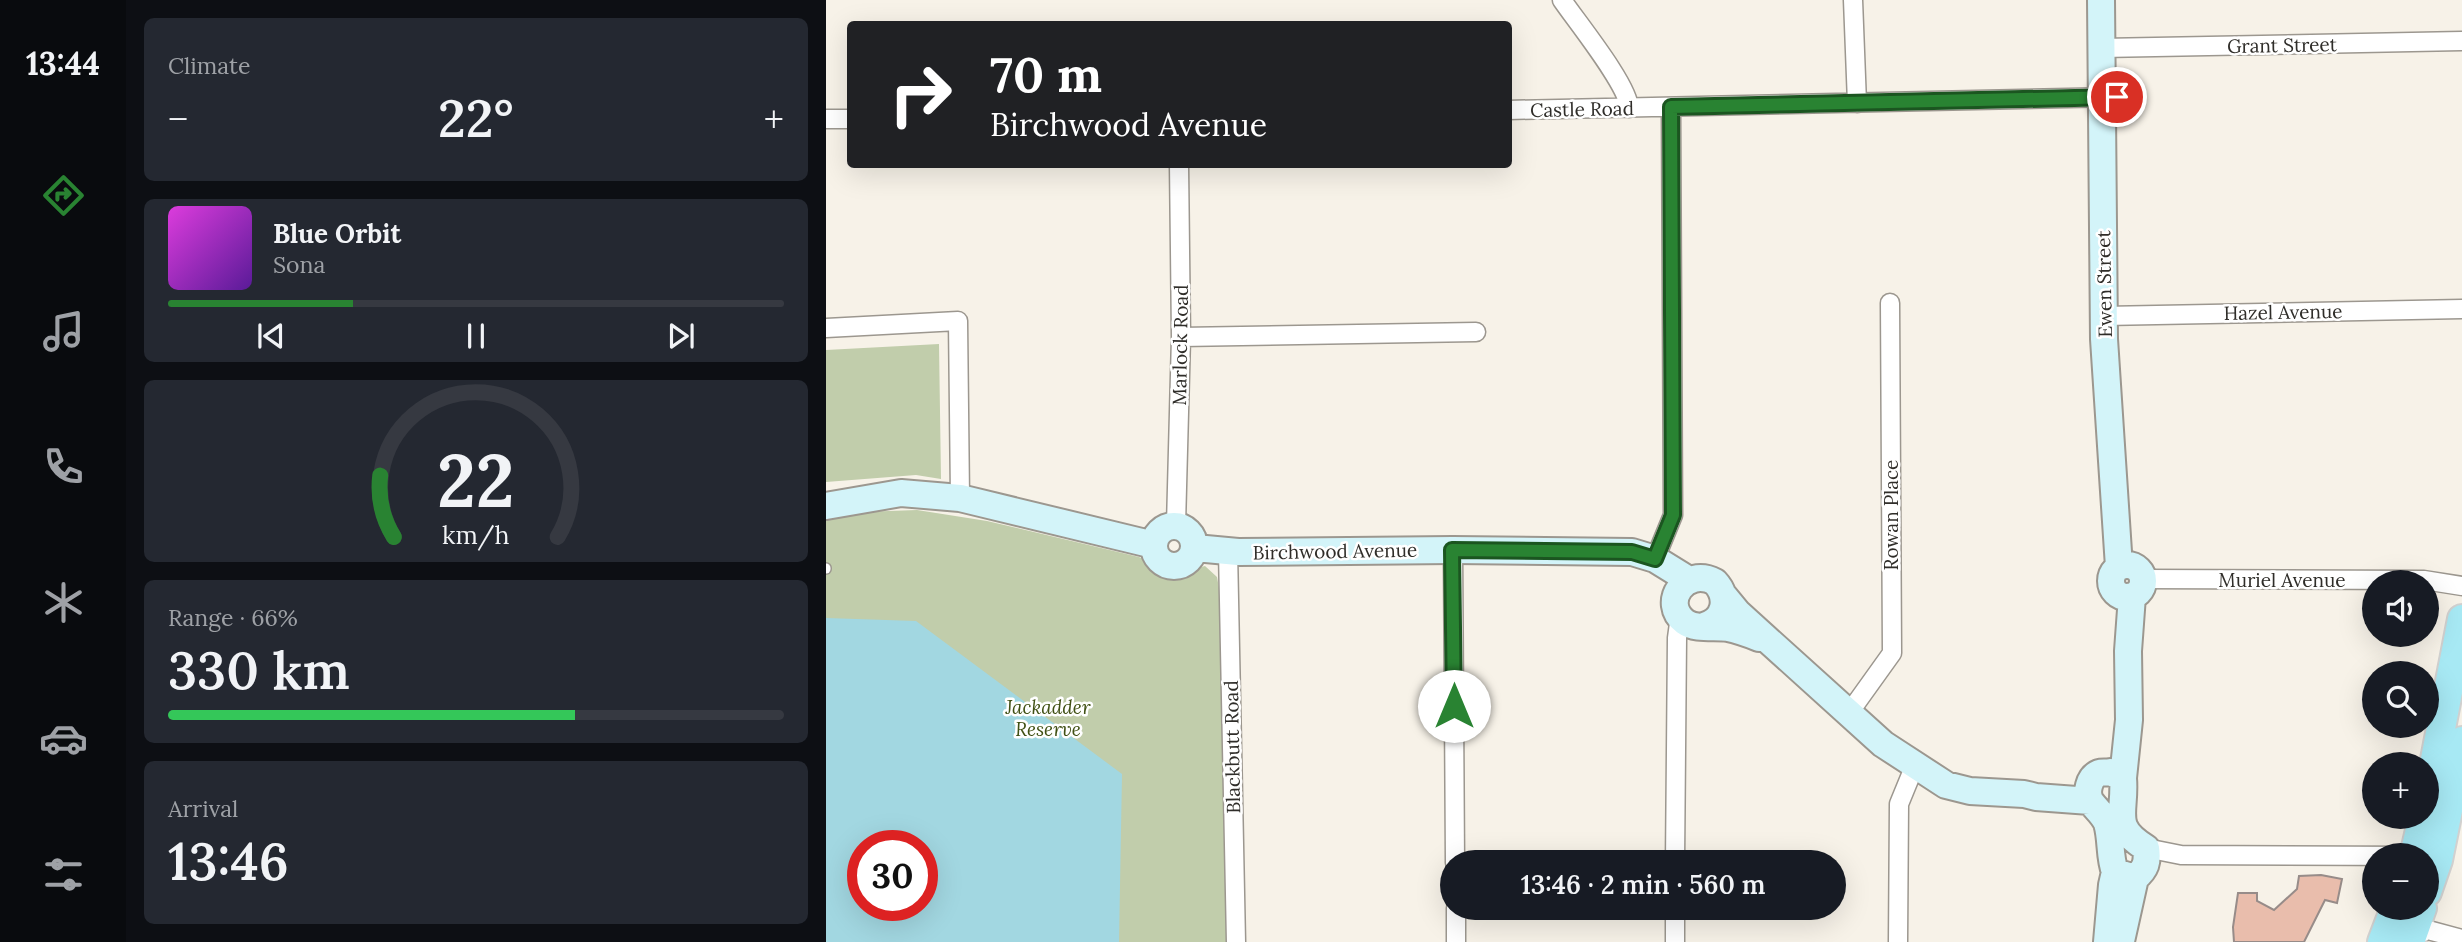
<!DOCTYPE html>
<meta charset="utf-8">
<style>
:root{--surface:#171b24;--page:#242831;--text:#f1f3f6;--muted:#9ea1a6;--line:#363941;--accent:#298332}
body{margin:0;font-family:Lora,serif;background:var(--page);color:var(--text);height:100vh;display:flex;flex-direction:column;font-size:26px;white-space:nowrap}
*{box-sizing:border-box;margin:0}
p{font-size:23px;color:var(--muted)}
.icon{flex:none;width:38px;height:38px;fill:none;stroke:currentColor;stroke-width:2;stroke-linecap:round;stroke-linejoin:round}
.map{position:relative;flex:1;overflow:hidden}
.side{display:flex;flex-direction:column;gap:18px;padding:18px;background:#0d0f14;width:700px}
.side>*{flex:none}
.hud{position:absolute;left:21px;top:21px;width:665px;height:147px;border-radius:7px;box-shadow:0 7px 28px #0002;background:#202124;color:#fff;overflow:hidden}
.buttons{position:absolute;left:1536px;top:570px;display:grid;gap:14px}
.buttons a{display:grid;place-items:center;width:77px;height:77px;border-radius:50%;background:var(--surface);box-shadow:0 7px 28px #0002;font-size:35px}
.speed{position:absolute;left:21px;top:830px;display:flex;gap:14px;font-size:35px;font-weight:700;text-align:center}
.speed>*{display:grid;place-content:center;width:91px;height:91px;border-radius:50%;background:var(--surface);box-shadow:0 7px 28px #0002;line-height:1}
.speed .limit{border:10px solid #d22;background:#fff;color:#111}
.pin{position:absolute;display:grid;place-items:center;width:60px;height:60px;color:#fff;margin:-30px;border:4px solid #fff;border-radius:50%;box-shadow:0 2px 7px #0007}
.me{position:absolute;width:77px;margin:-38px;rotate:0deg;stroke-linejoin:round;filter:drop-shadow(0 0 5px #0008)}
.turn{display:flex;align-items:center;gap:24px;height:147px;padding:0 28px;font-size:32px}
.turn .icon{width:91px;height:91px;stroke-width:2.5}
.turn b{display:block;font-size:49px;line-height:60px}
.big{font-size:52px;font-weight:600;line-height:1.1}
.side .tile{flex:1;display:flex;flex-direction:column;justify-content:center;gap:10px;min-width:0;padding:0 24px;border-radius:10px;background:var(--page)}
.side .dial{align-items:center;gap:0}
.dial svg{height:182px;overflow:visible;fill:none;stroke:var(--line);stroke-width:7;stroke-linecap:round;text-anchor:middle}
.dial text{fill:var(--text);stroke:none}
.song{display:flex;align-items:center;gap:21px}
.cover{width:84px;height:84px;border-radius:10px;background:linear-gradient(135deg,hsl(300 70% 55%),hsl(270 70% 35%))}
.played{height:7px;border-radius:4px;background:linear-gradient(90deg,var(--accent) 30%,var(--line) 30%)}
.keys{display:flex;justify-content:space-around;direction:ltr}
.heat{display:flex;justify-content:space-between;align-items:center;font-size:38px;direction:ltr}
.charge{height:10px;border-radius:5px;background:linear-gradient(90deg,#34c759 66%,var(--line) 0)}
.trip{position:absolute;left:614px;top:850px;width:406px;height:70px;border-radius:35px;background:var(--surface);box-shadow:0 7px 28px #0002;font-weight:600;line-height:70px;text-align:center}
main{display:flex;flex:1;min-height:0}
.tabs{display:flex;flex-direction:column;width:126px;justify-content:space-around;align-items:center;background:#090b0e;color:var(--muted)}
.tabs .icon{width:49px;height:49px}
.tabs .active{color:var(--accent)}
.tabs b{font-size:32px;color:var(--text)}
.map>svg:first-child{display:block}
.green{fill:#c1cdab;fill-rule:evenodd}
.water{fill:#a2d7e1;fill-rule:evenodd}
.building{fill:#e9bdac;stroke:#978c89;stroke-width:2}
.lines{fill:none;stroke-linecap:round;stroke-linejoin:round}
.lane-casing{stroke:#9c978f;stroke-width:12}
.street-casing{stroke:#9c978f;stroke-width:21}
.secondary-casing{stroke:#9c978f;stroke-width:30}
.primary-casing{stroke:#d1d1d0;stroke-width:32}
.lane{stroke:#fff;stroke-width:9}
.street{stroke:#fff;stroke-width:18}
.secondary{stroke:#d3f4f9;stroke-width:26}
.primary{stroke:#a7e9f4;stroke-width:28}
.route-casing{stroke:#1b5520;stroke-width:18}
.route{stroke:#298332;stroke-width:12}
.labels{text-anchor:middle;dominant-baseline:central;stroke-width:5;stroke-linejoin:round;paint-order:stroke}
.street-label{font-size:19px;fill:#2f2d29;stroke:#fff}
.park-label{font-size:19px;font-style:italic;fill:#405014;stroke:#fff}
</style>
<main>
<nav class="tabs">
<b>13:44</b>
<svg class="icon active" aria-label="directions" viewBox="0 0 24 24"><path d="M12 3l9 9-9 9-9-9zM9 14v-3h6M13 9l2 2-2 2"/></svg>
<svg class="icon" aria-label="music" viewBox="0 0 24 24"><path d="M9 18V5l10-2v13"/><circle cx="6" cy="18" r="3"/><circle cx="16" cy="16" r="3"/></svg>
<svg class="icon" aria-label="phone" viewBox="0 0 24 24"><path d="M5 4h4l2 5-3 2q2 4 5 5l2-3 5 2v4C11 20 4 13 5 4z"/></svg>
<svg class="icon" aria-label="climate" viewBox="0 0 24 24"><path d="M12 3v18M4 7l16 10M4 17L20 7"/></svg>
<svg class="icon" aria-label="car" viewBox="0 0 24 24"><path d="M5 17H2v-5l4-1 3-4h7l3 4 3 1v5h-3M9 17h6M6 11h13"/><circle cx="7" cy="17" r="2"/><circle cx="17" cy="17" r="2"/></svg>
<svg class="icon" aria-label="filters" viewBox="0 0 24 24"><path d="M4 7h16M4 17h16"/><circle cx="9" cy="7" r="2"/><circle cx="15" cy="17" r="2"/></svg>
</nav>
<section class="side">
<div class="tile"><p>Climate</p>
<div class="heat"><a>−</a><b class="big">22°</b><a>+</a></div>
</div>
<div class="tile">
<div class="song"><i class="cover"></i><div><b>Blue Orbit</b><p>Sona</p></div></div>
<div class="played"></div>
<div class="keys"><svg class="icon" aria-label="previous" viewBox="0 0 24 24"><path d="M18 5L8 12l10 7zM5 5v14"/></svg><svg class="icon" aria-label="pause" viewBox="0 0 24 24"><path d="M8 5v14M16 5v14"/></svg><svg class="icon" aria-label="next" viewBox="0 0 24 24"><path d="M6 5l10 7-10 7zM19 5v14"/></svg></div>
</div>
<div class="tile dial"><svg viewBox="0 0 100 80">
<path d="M14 69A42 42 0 1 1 86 69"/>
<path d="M14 69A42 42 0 0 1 8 42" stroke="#298332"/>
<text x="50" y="56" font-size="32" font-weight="700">22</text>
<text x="50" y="72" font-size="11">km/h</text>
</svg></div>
<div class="tile"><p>Range · 66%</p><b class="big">330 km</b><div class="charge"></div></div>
<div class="tile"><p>Arrival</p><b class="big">13:46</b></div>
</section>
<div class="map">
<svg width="1636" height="942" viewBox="0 0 1636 942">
<rect width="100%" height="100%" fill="#f7f2e8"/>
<path class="green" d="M 113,344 L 115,479 L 90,475 L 0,482 L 0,350 Z
M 91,510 L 161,521 L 313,557 L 347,574 L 379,566 L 391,577 L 400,627 L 400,942 L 0,942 L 0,516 L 6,513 ZM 37,845 L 96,845 L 96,905 L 37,905 Z"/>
<path class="water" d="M 0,618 L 90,621 L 296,774 L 293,942 L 0,942 ZM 37,845 L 96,845 L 96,905 L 37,905 Z"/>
<path class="building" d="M 1495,875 L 1516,879 L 1511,903 L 1499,900 L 1478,942 L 1408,942 L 1407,927 L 1412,893 L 1431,893 L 1431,901 L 1448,910 L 1471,889 L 1473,876 Z"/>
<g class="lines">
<g class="lane-casing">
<path id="lane" d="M 0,568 L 0,569"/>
</g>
<g class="street-casing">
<path id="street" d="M 736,0 C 751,22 803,86 803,108
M 1027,0 L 1031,103
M 1276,48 L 1636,41
M 682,110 L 1291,97
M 0,119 L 24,119
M 1278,316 L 1636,309
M 0,328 L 132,321 L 134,498
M 355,337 L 650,332
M 350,525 L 355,337 L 353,164
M 627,550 L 629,863
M 402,551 L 410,942
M 829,559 L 847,515 L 845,108
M 1317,579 L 1598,580 L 1636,586
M 1023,713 L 1066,653 L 1064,303
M 1320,848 L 1355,855 L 1589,856
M 849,863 L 851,638 L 854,616
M 630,908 L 630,942
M 1586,936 L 1602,930 L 1636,939
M 849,942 L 849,908
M 1072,942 L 1073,804 L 1089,765"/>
</g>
<g class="secondary-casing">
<path id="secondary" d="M 1275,0 L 1278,339 L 1293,567
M 0,506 L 75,493 L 134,498 L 328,545
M328 546a20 20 0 1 1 40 0a20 20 0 1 1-40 0Z
M 369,548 L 412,552 L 627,550 L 806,552 L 829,559 L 863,580
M1285 581a16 16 0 1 1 32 0a16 16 0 1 1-32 0Z
M 898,596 L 912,613 L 1057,744 L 1120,785 L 1144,791 L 1198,794 L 1210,797 L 1264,801
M 878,626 C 899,620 904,598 889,582 C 859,566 834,603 859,622 C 870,630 889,626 902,628 C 913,630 923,634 933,638
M 1284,772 L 1297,778 C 1300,813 1284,826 1320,848 C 1322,862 1320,869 1309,878 L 1289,872 C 1283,856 1286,840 1281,823 C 1277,814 1270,809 1265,802 C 1259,793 1263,777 1273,773 C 1276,772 1280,773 1284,772 Z
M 1297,778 L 1303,720 L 1302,651 L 1306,596
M 1295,941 L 1309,878
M 1281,942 L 1286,885 L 1289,872"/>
</g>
<g class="primary-casing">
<path id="primary" d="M 1601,801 L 1636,619
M 1588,856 L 1597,817
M 1601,892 L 1612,860 L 1636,741
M 1556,942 L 1569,908
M 1584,942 L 1596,908"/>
</g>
<use href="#lane" class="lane"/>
<use href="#street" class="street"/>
<use href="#secondary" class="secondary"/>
<use href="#primary" class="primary"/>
</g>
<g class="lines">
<g class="route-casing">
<path id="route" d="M 628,706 L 626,550 L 806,552 L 829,559 L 847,515 L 845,107 L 1291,97"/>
</g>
<use href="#route" class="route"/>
</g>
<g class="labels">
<g class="street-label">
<text transform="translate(1456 45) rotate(-1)">Grant Street</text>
<text transform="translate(756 109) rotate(-1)">Castle Road</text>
<text transform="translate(1278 284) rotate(-91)">Ewen Street</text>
<text transform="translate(1457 312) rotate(-1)">Hazel Avenue</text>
<text transform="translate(354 345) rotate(-89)">Marlock Road</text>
<text transform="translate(1065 515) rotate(-90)">Rowan Place</text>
<text transform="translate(509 551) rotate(-1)">Birchwood Avenue</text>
<text x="1456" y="580">Muriel Avenue</text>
<text transform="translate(406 747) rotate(-91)">Blackbutt Road</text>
</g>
<g class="park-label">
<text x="222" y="707">Jackadder<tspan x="222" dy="22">Reserve</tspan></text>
</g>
</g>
</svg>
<div class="buttons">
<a><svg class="icon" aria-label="sound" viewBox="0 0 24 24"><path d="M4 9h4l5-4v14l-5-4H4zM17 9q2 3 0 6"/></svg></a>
<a><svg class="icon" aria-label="search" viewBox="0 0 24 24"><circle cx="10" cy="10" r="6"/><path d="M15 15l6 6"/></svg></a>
<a>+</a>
<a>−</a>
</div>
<div class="speed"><div class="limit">30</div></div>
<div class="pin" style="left:1291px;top:97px;background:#d93025"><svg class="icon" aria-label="arrive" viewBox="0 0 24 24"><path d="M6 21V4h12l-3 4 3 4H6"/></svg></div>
<svg class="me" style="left:628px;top:706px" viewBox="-20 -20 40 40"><circle r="19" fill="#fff"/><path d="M0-13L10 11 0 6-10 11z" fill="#298332"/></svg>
<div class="trip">13:46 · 2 min · 560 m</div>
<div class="hud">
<div class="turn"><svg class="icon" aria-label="right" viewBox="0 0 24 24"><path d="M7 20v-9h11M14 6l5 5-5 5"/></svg><div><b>70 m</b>Birchwood Avenue</div></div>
</div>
</div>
</main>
